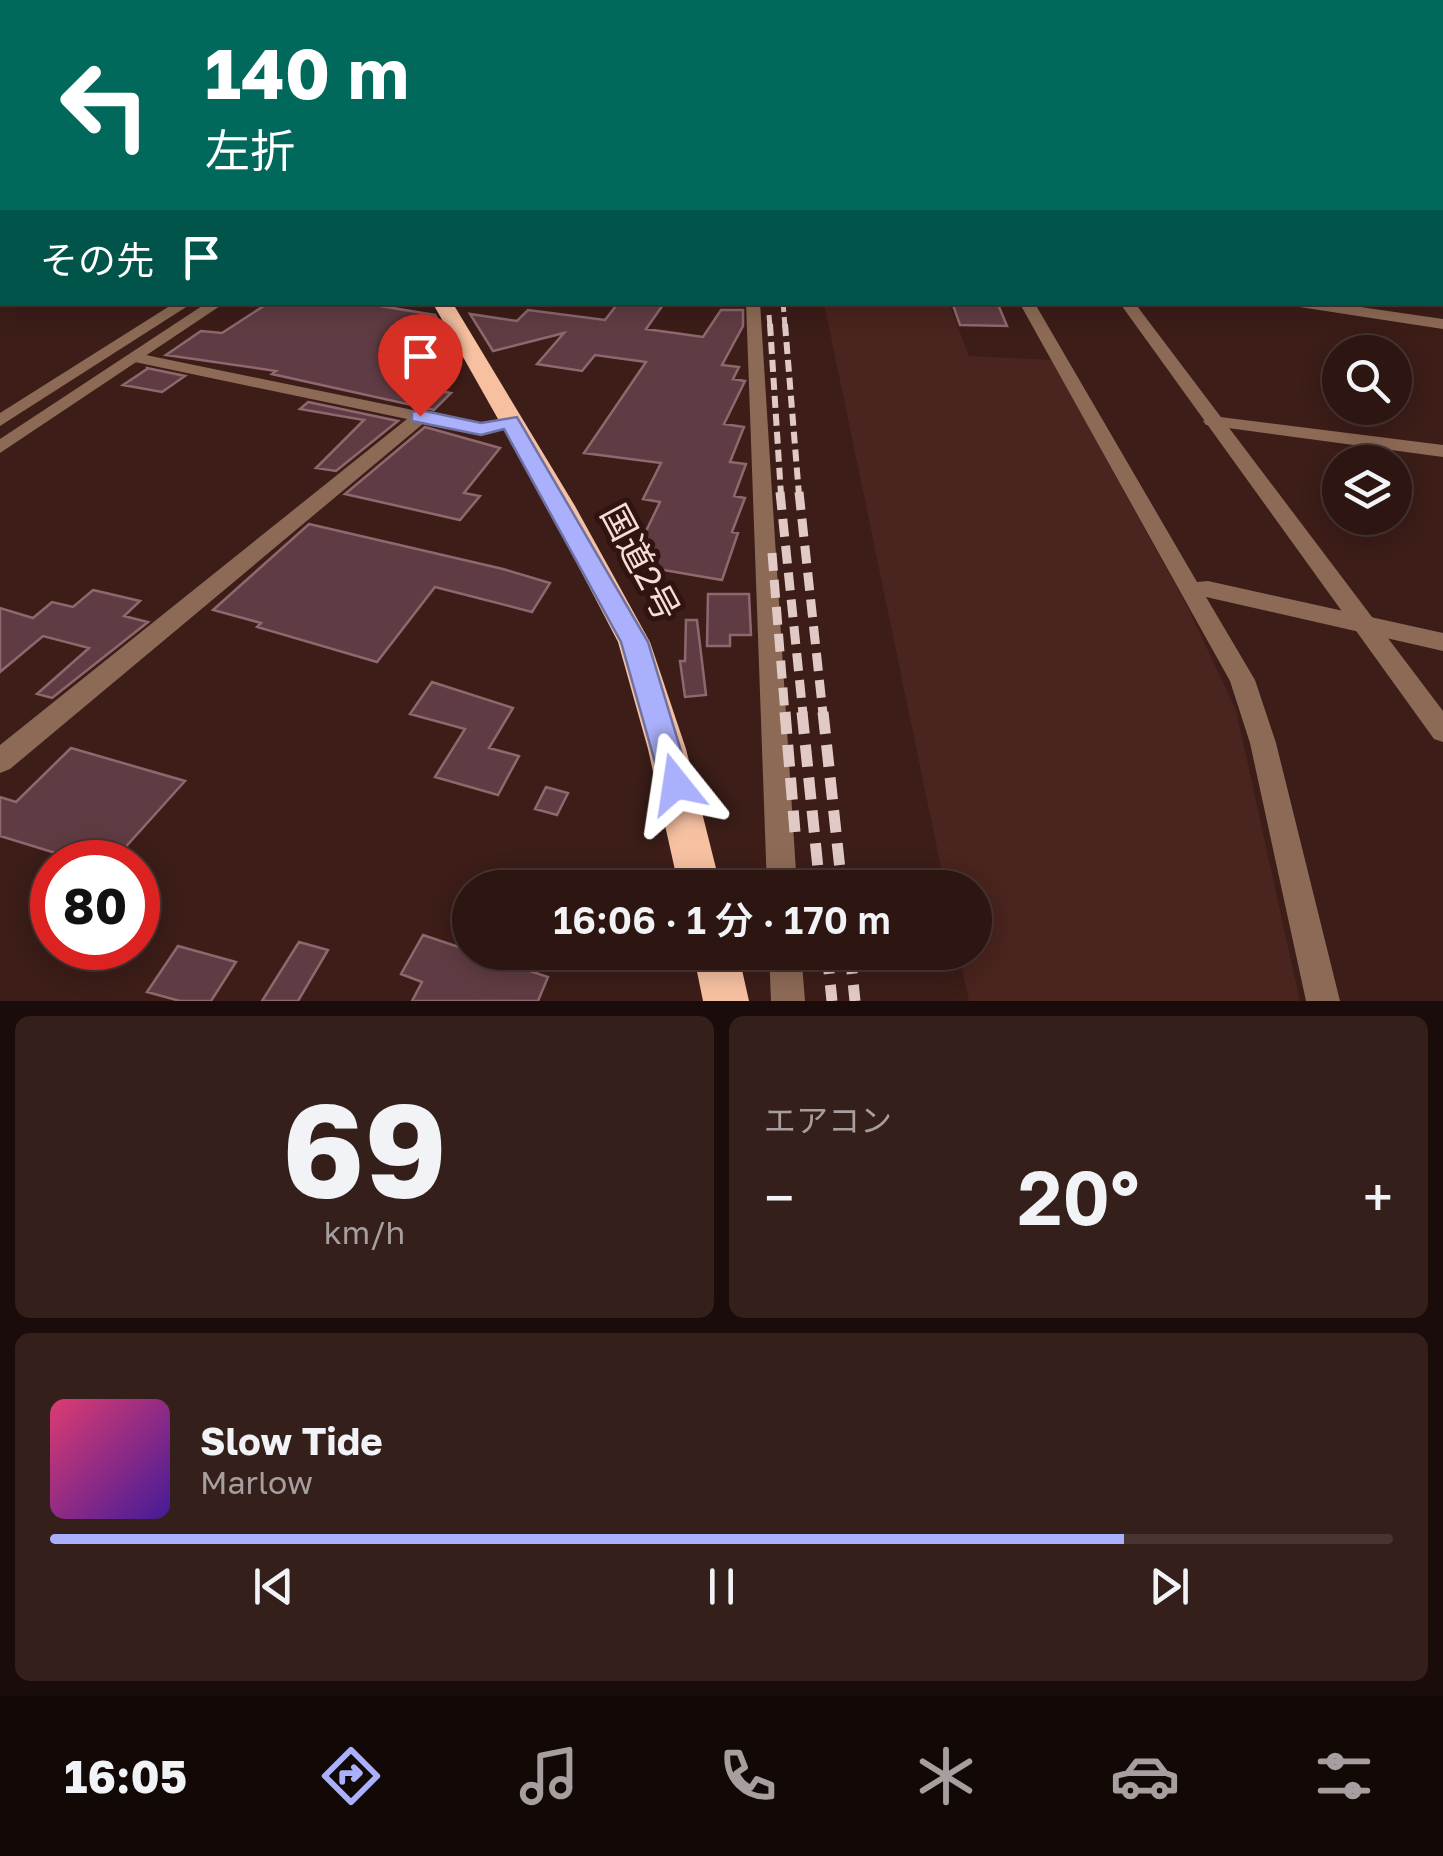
<!DOCTYPE html>
<html lang="ja">
<meta charset="utf-8">
<style>
:root{--surface:#2d1612;--page:#351f1b;--text:#f1f3f6;--muted:#a79f9f;--line:#483532;--accent:#aab0fb}
body{margin:0;font-family:"Golos Text","Noto Sans JP",sans-serif;background:var(--page);color:var(--text);height:100vh;display:flex;flex-direction:column;font-size:38px;white-space:nowrap}
*{box-sizing:border-box;margin:0}
p{font-size:32px;color:var(--muted)}
.icon{flex:none;width:55px;height:55px;fill:none;stroke:currentColor;stroke-width:2;stroke-linecap:round;stroke-linejoin:round}
.map{position:relative;height:1001px;overflow:hidden}
.panel{display:flex;flex-direction:column;gap:15px;padding:15px;background:#190c0a;flex:1}
.panel>*{flex:none}
.guide{position:absolute;left:0px;top:0px;width:1445px;height:305px;box-shadow:0 5px 25px #0003,0 0 0 2px var(--line);background:#00695c;color:#fff;overflow:hidden}
.controls{position:absolute;left:1322px;top:335px;display:grid;gap:20px}
.controls a{display:grid;place-items:center;width:90px;height:90px;border-radius:50%;background:var(--surface);box-shadow:0 5px 25px #0003,0 0 0 2px var(--line);font-size:50px}
.speed{position:absolute;left:30px;top:840px;display:flex;gap:20px;font-size:50px;font-weight:700;text-align:center}
.speed>*{display:grid;place-content:center;width:130px;height:130px;border-radius:50%;background:var(--surface);box-shadow:0 5px 25px #0003,0 0 0 2px var(--line);line-height:1}
.speed .limit{border:15px solid #d22;background:#fff;color:#111}
.pin{position:absolute;display:grid;place-items:center;width:85px;height:85px;color:#fff;margin:-102px -42px;border-radius:50% 50% 50% 0;rotate:-45deg;box-shadow:0 0 10px #0007}
.pin .icon{rotate:45deg}
.me{position:absolute;width:110px;margin:-55px;rotate:345deg;stroke-linejoin:round;filter:drop-shadow(0 0 8px #0008)}
.turn{display:flex;align-items:center;gap:35px;height:210px;padding:0 40px;font-size:45px}
.turn .icon{width:130px;height:130px;stroke-width:2.5}
.turn b{display:block;font-size:70px;line-height:85px}
.then{display:flex;align-items:center;height:95px;padding:0 40px;background:#0003;gap:20px;font-size:38px}
.big{font-size:75px;font-weight:600;line-height:1.1}
.panel .widget{flex:1;display:flex;flex-direction:column;justify-content:center;gap:15px;min-width:0;padding:0 35px;border-radius:15px;background:var(--page)}
.panel .dial{align-items:center;gap:0}
.dial b{font-size:130px;line-height:1}
.song{display:flex;align-items:center;gap:30px}
.cover{width:120px;height:120px;border-radius:15px;background:linear-gradient(135deg,hsl(340 70% 55%),hsl(260 70% 35%))}
.played{height:10px;border-radius:5px;background:linear-gradient(90deg,var(--accent) 80%,var(--line) 80%)}
.keys{display:flex;justify-content:space-around;direction:ltr}
.heat{display:flex;justify-content:space-between;align-items:center;font-size:55px;direction:ltr}
.panel .tiles{flex:1;display:grid;gap:15px;grid-template-columns:1fr 1fr}
.widget:last-child{grid-column:span 2}
.trip{position:absolute;left:452px;top:870px;width:540px;height:100px;border-radius:50px;background:var(--surface);box-shadow:0 5px 25px #0003,0 0 0 2px var(--line);font-weight:600;line-height:100px;text-align:center}
.dock{display:flex;height:160px;justify-content:space-around;align-items:center;background:#120907;color:var(--muted)}
.dock .icon{width:70px;height:70px}
.dock .active{color:var(--accent)}
.dock b{font-size:45px;color:var(--text)}
.map>svg:first-child{display:block}
.built{fill:#4a241e}
.building{fill:#5f3c43;stroke:#8e686e;stroke-width:2.5}
.lines{fill:none;stroke-linecap:round;stroke-linejoin:round}
.minor{fill:#8d6a56;fill-rule:evenodd}
.tertiary{fill:#8d6a56;fill-rule:evenodd}
.trunk{fill:#f6c0a1;fill-rule:evenodd}
.rail-far3{stroke:#e1cac6;stroke-width:5;stroke-dasharray:10 5;stroke-linecap:butt}
.rail-far2{stroke:#e1cac6;stroke-width:6;stroke-dasharray:12 6;stroke-linecap:butt}
.rail-far1{stroke:#e1cac6;stroke-width:9;stroke-dasharray:18 9;stroke-linecap:butt}
.rail{stroke:#e1cac6;stroke-width:11;stroke-dasharray:22 11;stroke-linecap:butt}
.route{fill:#aab0fb;stroke:#6e72a3;stroke-width:2.5}
.labels{text-anchor:middle;dominant-baseline:central;stroke-width:10;stroke-linejoin:round;paint-order:stroke}
.street-label{font-size:35px;fill:#f4deda;stroke:#31130f}
</style>
<div class="map">
<svg width="1443" height="1001" viewBox="0 0 1443 1001">
<rect width="100%" height="100%" fill="#3c1d18"/>
<path class="built" d="M 824,303 L 949,303 L 969,356 L 1052,360 L 1187,606 L 1236,710 L 1300,1001 L 969,1001 L 959,953 L 975,952 L 975,888 L 945,887 Z"/>
<path class="building" d="M 270,302 L 356,302 L 435,315 L 447,336 L 414,367 L 451,373 L 434,390 L 451,393 L 434,410 L 272,374 L 276,371 L 166,355 L 201,331 L 222,333 Z
M 619,302 L 665,302 L 646,329 L 703,337 L 721,310 L 743,310 L 743,326 L 722,365 L 739,367 L 733,379 L 745,381 L 724,424 L 744,427 L 730,462 L 746,464 L 734,496 L 745,498 L 732,532 L 738,533 L 722,580 L 652,568 L 656,558 L 635,554 L 660,502 L 643,499 L 661,463 L 584,453 L 646,362 L 595,355 L 582,371 L 537,364 L 564,333 L 493,351 L 470,314 L 517,321 L 528,310 L 605,320 Z
M 952,302 L 997,302 L 1007,326 L 960,325 Z
M 147,369 L 147,368 L 185,376 L 162,392 L 123,385 Z
M 308,402 L 398,421 L 336,471 L 316,468 L 364,420 L 300,409 Z
M 425,427 L 500,448 L 464,493 L 480,496 L 460,520 L 345,494 Z
M 309,524 L 503,569 L 550,583 L 532,612 L 435,587 L 377,662 L 257,627 L 261,623 L 213,610 Z
M 93,590 L 140,601 L 124,616 L 148,622 L 52,698 L 37,694 L 89,648 L 43,636 L 0,672 L 0,608 L 33,618 L 52,602 L 73,607 Z
M 708,594 L 749,594 L 751,635 L 730,635 L 730,646 L 707,646 Z
M 686,620 L 697,620 L 706,695 L 685,697 L 680,661 L 685,661 Z
M 432,682 L 513,708 L 489,748 L 519,756 L 498,795 L 435,777 L 465,729 L 410,714 Z
M 71,748 L 185,781 L 112,862 L 56,862 L 62,855 L 0,836 L 0,797 L 16,802 Z
M 546,787 L 568,793 L 557,815 L 535,809 Z
M 423,935 L 548,977 L 538,1001 L 412,1001 L 422,982 L 401,974 Z
M 299,942 L 328,950 L 298,1001 L 262,1001 Z
M 178,946 L 236,962 L 211,1001 L 180,1001 L 147,992 Z"/>
<g class="lines">
<path class="minor" d="M 0,108 L 2,108 L 2,114 L 0,114 Z
M 1442,179 L 1443,179 L 1443,186 L 1442,186 Z
M 176,302 L 194,302 L 0,426 L 0,413 Z
M 746,302 L 760,302 L 797,888 L 767,888 Z
M 1019,302 L 1034,302 L 1197,582 L 1208,581 L 1443,633 L 1443,651 L 1206,597 L 1255,680 L 1276,743 L 1340,1001 L 1306,1001 L 1250,743 L 1230,681 Z
M 1286,302 L 1326,302 L 1443,319 L 1443,329 L 1293,306 Z
M 136,353 L 481,424 L 510,416 L 519,421 L 516,425 L 481,434 L 424,423 L 10,769 L 0,773 L 0,745 L 407,419 L 130,361 L 128,358 Z
M 1212,416 L 1443,445 L 1443,457 L 1206,425 L 1203,421 Z
M 769,952 L 801,952 L 805,1001 L 771,1001 Z"/>
<path class="tertiary" d="M 1442,108 L 1443,108 L 1443,114 L 1442,114 Z
M 0,158 L 2,158 L 2,164 L 0,164 Z
M 208,302 L 226,302 L 0,453 L 0,439 Z
M 1119,302 L 1134,302 L 1443,711 L 1443,742 L 1434,739 Z"/>
<path class="trunk" d="M 1442,156 L 1443,156 L 1443,164 L 1442,164 Z
M 432,302 L 452,302 L 575,506 L 650,642 L 686,749 L 721,888 L 679,888 L 648,749 L 618,642 L 547,506 Z
M 693,952 L 738,952 L 749,1001 L 703,1001 Z"/>
<path class="rail-far3" d="M 783,302 L 785,327
M 769,315 L 770,327"/>
<path class="rail-far2" d="M 770,324 L 781,495
M 785,324 L 799,495"/>
<path class="rail-far1" d="M 780,492 L 803,714
M 799,492 L 823,714
M 772,553 L 785,714"/>
<path class="rail" d="M 785,712 L 795,832
M 802,712 L 820,888
M 823,712 L 842,888
M 827,952 L 832,1001
M 850,952 L 855,1001"/>
</g>
<linearGradient id="sky" x2="0" y2="1"><stop stop-color="#21100d"/><stop offset="0.42" stop-color="#504048"/><stop offset="1" stop-color="#504048" stop-opacity="0"/></linearGradient>
<rect width="1443" height="240" fill="url(#sky)"/>
<path class="route" d="M 420,410 L 481,423 L 517,417 L 648,642 L 691,784 L 687,794 L 676,798 L 664,794 L 621,642 L 504,429 L 481,435 L 412,421 L 412,412 Z"/>
<g class="labels">
<g class="street-label">
<text transform="translate(641 562) rotate(62)">国道2号</text>
</g>
</g>
</svg>
<div class="controls">
<a><svg class="icon" aria-label="search" viewBox="0 0 24 24"><circle cx="10" cy="10" r="6"/><path d="M15 15l6 6"/></svg></a>
<a><svg class="icon" aria-label="layers" viewBox="0 0 24 24"><path d="M12 4l9 5-9 5-9-5zM3 14l9 5 9-5"/></svg></a>
</div>
<div class="speed"><div class="limit">80</div></div>
<div class="pin" style="left:420px;top:416px;background:#d93025"><svg class="icon" aria-label="arrive" viewBox="0 0 24 24"><path d="M6 21V4h12l-3 4 3 4H6"/></svg></div>
<svg class="me" style="left:676px;top:784px" viewBox="-20 -20 40 40"><path d="M0-17L14 15 0 8-14 15z" fill="#aab0fb" stroke="#fff" stroke-width="4"/></svg>
<div class="trip">16:06 · 1 分 · 170 m</div>
<div class="guide">
<div class="turn"><svg class="icon" aria-label="left" viewBox="0 0 24 24"><path d="M17 20v-9H6M10 6l-5 5 5 5"/></svg><div><b>140 m</b>左折</div></div>
<div class="then">その先<svg class="icon" aria-label="arrive" viewBox="0 0 24 24"><path d="M6 21V4h12l-3 4 3 4H6"/></svg></div>
</div>
</div>
<section class="panel">
<div class="tiles">
<div class="widget dial"><b>69</b><p>km/h</p></div>
<div class="widget"><p>エアコン</p>
<div class="heat"><a>−</a><b class="big">20°</b><a>+</a></div>
</div>
<div class="widget">
<div class="song"><i class="cover"></i><div><b>Slow Tide</b><p>Marlow</p></div></div>
<div class="played"></div>
<div class="keys"><svg class="icon" aria-label="previous" viewBox="0 0 24 24"><path d="M18 5L8 12l10 7zM5 5v14"/></svg><svg class="icon" aria-label="pause" viewBox="0 0 24 24"><path d="M8 5v14M16 5v14"/></svg><svg class="icon" aria-label="next" viewBox="0 0 24 24"><path d="M6 5l10 7-10 7zM19 5v14"/></svg></div>
</div>
</div>
</section>
<nav class="dock">
<b>16:05</b>
<svg class="icon active" aria-label="directions" viewBox="0 0 24 24"><path d="M12 3l9 9-9 9-9-9zM9 14v-3h6M13 9l2 2-2 2"/></svg>
<svg class="icon" aria-label="music" viewBox="0 0 24 24"><path d="M9 18V5l10-2v13"/><circle cx="6" cy="18" r="3"/><circle cx="16" cy="16" r="3"/></svg>
<svg class="icon" aria-label="phone" viewBox="0 0 24 24"><path d="M5 4h4l2 5-3 2q2 4 5 5l2-3 5 2v4C11 20 4 13 5 4z"/></svg>
<svg class="icon" aria-label="climate" viewBox="0 0 24 24"><path d="M12 3v18M4 7l16 10M4 17L20 7"/></svg>
<svg class="icon" aria-label="car" viewBox="0 0 24 24"><path d="M5 17H2v-5l4-1 3-4h7l3 4 3 1v5h-3M9 17h6M6 11h13"/><circle cx="7" cy="17" r="2"/><circle cx="17" cy="17" r="2"/></svg>
<svg class="icon" aria-label="filters" viewBox="0 0 24 24"><path d="M4 7h16M4 17h16"/><circle cx="9" cy="7" r="2"/><circle cx="15" cy="17" r="2"/></svg>
</nav>
